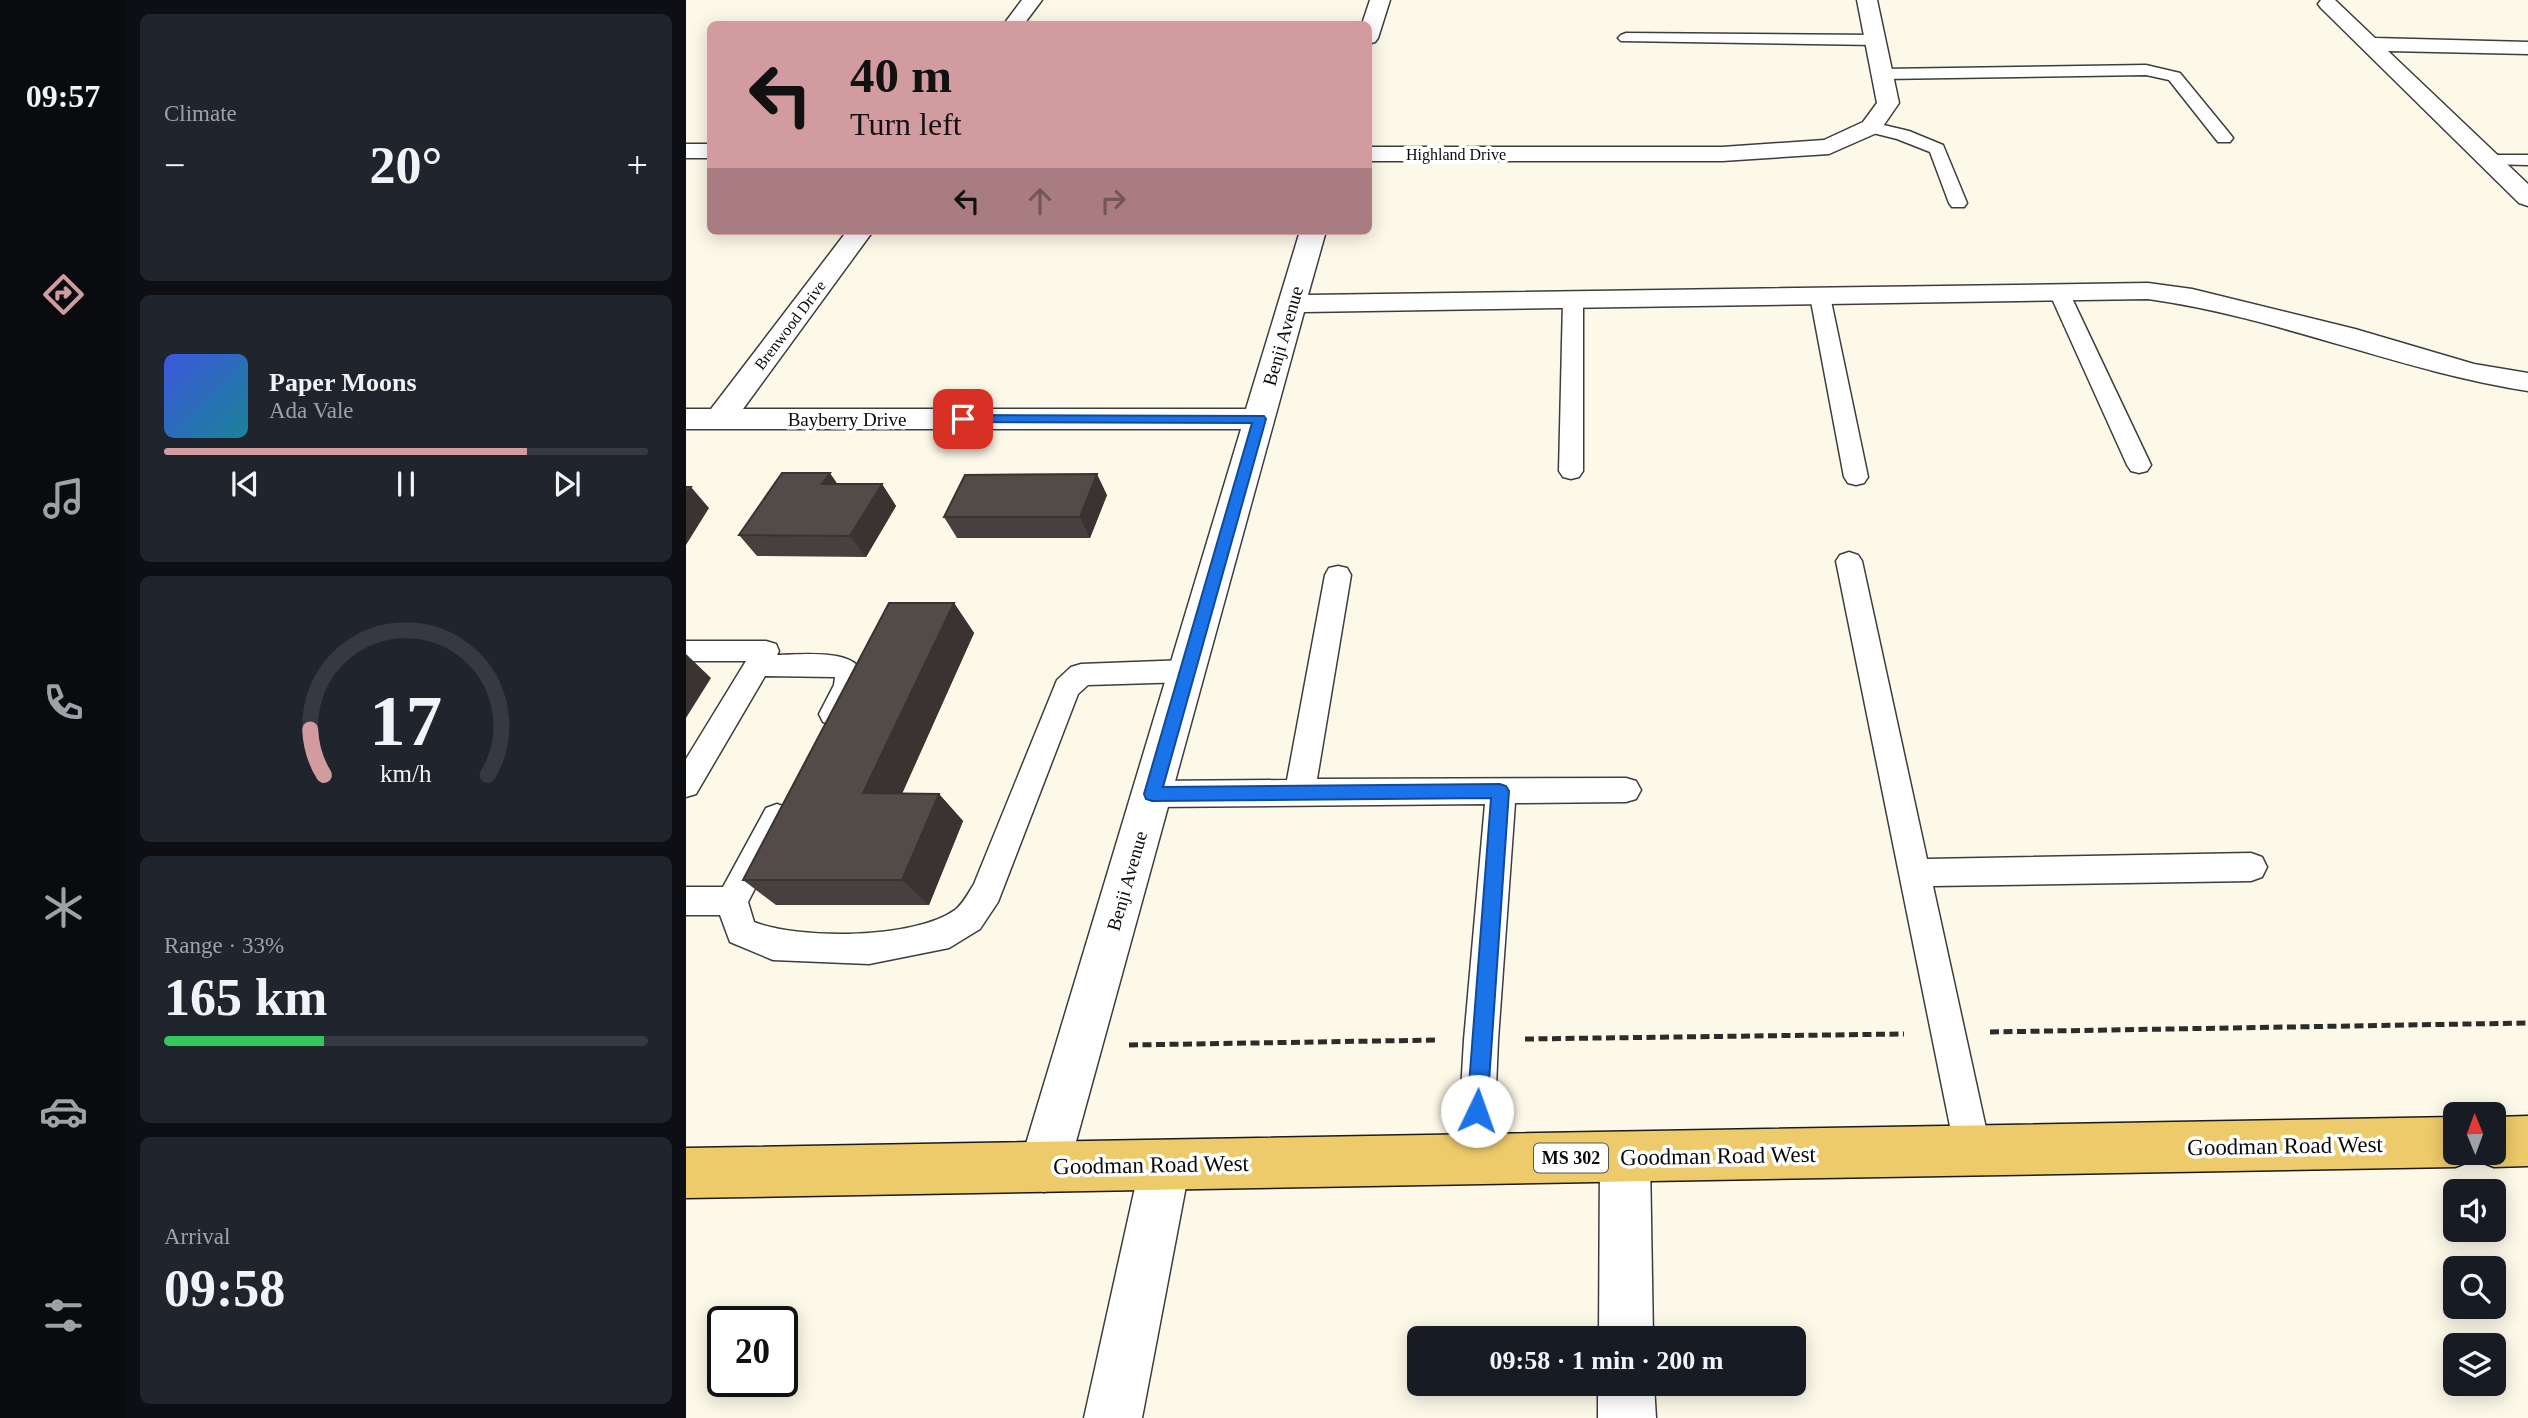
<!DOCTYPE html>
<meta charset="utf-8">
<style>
:root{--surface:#171b24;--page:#20242c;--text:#f1f3f6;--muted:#9ea1a6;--line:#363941;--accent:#d29ba0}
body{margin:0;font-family:Georgia,serif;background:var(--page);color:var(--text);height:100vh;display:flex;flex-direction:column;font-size:26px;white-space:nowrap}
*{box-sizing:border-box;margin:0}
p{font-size:23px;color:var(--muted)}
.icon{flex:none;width:38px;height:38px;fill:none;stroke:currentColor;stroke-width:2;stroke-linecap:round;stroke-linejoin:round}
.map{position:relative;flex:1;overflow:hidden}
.sheet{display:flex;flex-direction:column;gap:14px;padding:14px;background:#0d0f14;width:560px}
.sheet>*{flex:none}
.hud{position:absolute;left:21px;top:21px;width:665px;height:214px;border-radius:10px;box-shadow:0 4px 18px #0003;background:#d29ba0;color:#111;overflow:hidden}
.needle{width:46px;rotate:359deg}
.buttons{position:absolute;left:1757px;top:1102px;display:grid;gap:14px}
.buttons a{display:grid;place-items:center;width:63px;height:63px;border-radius:10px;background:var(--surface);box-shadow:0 4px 18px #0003;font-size:35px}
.speed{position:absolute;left:21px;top:1306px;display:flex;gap:14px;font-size:35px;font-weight:700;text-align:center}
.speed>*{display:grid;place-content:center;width:91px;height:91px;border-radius:50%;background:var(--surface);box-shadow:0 4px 18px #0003;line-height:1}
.speed .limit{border:4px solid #111;border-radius:10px;background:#fff;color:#111}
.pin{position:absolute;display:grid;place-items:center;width:60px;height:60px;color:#fff;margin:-30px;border-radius:14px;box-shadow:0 4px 10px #0006}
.me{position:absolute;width:77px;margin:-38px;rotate:3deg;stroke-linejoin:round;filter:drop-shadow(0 0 5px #0008)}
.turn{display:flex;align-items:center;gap:24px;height:147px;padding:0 28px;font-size:32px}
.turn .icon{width:91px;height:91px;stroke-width:2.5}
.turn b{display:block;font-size:49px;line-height:60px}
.lanes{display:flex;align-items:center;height:66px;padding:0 28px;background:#0003;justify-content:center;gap:35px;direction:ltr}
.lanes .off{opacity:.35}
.big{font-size:52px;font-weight:800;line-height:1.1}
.sheet .card{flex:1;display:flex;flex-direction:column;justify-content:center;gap:10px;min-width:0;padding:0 24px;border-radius:10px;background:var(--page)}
.sheet .dial{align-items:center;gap:0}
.dial svg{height:182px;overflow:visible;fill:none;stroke:var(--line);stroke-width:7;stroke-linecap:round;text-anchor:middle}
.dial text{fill:var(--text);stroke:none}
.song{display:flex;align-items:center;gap:21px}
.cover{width:84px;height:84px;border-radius:10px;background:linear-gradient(135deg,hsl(230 70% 55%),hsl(190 70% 35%))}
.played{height:7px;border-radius:4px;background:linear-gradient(90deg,var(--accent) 75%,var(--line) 75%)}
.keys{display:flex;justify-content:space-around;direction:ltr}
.heat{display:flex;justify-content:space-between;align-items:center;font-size:38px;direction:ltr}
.charge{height:10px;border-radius:5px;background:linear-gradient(90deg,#34c759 33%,var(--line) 0)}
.trip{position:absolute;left:721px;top:1326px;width:399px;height:70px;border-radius:10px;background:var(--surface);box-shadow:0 4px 18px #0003;font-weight:800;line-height:70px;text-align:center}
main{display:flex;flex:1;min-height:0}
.tab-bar{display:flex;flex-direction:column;width:126px;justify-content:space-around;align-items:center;background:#090b0e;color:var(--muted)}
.tab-bar .icon{width:49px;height:49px}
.tab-bar .current{color:var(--accent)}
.tab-bar b{font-size:32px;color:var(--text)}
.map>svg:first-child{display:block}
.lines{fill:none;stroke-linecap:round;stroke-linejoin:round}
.service-casing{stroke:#3d3d3d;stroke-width:3}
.minor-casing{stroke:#3d3d3d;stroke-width:3}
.primary-casing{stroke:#1b1b1b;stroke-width:3}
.path{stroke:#2c2c2c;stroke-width:5;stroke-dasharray:9 4.5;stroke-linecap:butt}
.service{fill:#fff;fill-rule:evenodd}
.minor{fill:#fff;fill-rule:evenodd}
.primary{fill:#edca6a;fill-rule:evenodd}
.wall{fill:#47403e}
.shaded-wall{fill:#393432}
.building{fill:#524b48;stroke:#393432;stroke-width:2}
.route{fill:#1a73e8;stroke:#114b97;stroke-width:2}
.labels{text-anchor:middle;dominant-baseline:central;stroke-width:7;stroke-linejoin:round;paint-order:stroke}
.far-street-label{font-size:16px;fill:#0a0a0a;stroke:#fff}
.shield{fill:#fff;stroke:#545454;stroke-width:2}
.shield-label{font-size:18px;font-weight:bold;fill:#0a0a0a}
.street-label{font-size:19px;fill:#0a0a0a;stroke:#fff}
.near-street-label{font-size:23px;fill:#0a0a0a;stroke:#fff}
</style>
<main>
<nav class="tab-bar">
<b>09:57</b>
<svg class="icon current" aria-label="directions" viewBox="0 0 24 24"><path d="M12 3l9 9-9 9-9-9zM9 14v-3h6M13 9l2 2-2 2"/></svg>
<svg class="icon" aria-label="music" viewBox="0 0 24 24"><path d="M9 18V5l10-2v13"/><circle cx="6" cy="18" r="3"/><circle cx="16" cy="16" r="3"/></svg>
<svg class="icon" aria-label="phone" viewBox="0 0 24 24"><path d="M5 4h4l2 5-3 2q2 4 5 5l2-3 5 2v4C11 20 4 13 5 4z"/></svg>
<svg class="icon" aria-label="climate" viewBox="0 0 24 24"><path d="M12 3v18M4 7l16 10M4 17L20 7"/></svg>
<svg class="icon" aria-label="car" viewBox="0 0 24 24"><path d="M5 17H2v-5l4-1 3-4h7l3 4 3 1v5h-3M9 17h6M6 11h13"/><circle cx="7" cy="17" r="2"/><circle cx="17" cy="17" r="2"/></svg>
<svg class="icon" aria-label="filters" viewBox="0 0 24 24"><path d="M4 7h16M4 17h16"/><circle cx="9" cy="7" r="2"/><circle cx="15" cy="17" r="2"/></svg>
</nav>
<section class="sheet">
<div class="card"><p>Climate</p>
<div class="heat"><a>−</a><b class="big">20°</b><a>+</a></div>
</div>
<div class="card">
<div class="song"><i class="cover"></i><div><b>Paper Moons</b><p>Ada Vale</p></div></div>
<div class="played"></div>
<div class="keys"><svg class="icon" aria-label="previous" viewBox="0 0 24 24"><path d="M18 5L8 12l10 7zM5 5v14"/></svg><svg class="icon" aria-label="pause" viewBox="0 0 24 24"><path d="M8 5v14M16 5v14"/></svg><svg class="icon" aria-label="next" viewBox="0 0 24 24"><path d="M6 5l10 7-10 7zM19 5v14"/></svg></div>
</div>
<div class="card dial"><svg viewBox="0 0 100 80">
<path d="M14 69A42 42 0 1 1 86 69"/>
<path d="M14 69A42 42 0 0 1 8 49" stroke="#d29ba0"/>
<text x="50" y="56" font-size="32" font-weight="700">17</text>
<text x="50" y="72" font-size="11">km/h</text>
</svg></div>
<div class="card"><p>Range · 33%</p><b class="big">165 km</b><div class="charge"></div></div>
<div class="card"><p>Arrival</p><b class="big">09:58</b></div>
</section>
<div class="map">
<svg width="1842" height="1418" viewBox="0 0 1842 1418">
<rect width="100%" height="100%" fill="#fdf9e9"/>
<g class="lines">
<g class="service-casing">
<path id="service" d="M 940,33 L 1190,35 L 1198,40 L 1190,45 L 935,41 L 932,38 L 935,35 Z
M 1460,65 L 1494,73 L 1544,134 L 1547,138 L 1544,142 L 1532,142 L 1483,80 L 1460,75 L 1197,79 L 1189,74 L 1197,69 Z
M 1185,122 L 1223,131 L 1257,145 L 1281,203 L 1278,207 L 1266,207 L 1263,203 L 1244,152 L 1211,139 L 1179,131 L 1177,127 Z
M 1804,155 L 1842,155 L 1842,165 L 1798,164 L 1795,160 L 1798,156 Z
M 1373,286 L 1380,288 L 1383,292 L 1465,465 L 1461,471 L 1453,473 L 1445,471 L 1441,465 L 1363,292 L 1366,288 Z
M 1134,290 L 1141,292 L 1144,296 L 1182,477 L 1178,483 L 1170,485 L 1162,483 L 1158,477 L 1124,296 L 1127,292 Z
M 887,294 L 894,296 L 897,300 L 897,471 L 893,477 L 885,479 L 877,477 L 873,471 L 877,300 L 880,296 Z
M 1163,552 L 1172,555 L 1176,561 L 1241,859 L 1565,853 L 1576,857 L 1581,867 L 1576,877 L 1565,881 L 1247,886 L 1305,1151 L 1300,1164 L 1287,1169 L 1274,1164 L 1269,1151 L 1150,561 L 1154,555 Z
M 652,566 L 661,568 L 665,575 L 631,779 L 940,778 L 950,781 L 955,790 L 950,799 L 940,802 L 829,803 L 812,1040 L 807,1159 L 802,1172 L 789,1177 L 776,1172 L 771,1159 L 778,1040 L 799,804 L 466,807 L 456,803 L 451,794 L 456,785 L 466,781 L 601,780 L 639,575 L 643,568 Z
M 0,641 L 80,641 L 90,644 L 93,651 L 91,655 C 113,655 181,646 176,682 C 174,695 163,710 157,722 L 147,725 L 137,722 L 133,714 L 148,685 L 149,677 L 79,676 L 10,794 L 0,797 L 0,759 L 60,661 L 0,661 Z
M 501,660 L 511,663 L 515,671 L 511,679 L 501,682 L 402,685 L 392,694 L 312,902 L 294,929 L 263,948 L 183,964 L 87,960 L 44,942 L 34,915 L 0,915 L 0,887 L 37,887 L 80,808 L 91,804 L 102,808 L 106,817 L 62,902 L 68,922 C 113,940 229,939 269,910 C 277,904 283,892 288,884 L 371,680 L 385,667 L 395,664 Z"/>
</g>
<g class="minor-casing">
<path id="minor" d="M 336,0 L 356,0 L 338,24 L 318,24 Z
M 684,0 L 704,0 L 692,38 L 689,42 L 682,44 L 682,24 L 676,24 Z
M 1171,0 L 1191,0 L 1213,103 L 1193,132 L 1143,154 L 1036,161 L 682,161 L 682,147 L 1036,147 L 1138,140 L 1177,122 L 1191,103 Z
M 1635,0 L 1649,0 L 1689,38 L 1842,42 L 1842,54 L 1702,51 L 1842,184 L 1842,206 L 1833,203 L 1635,8 L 1632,4 Z
M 0,144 L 24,144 L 24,158 L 0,158 Z
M 161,231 L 187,231 L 57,409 L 560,409 L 614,231 L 640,231 L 622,295 L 1462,283 L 1506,289 L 1669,329 L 1788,364 L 1842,373 L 1842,391 C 1713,371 1592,317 1462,299 L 618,312 L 383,1167 L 376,1185 L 358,1192 L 340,1185 L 333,1167 L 555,429 L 0,429 L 0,409 L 25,409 Z
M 939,1133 L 957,1140 L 964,1158 L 967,1339 L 913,1339 L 914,1158 L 921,1140 Z
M 479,1140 L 497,1147 L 504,1165 L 456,1418 L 398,1418 L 454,1165 L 461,1147 Z
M 912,1384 L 968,1384 L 970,1418 L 912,1418 Z"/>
</g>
<g class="primary-casing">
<path id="primary" d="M 1842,1116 L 1842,1166 L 1808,1167 L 1790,1160 L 1788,1155 L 1787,1160 L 1769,1167 L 0,1198 L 0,1148 L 1769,1117 L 1769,1153 L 1808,1153 L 1808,1117 Z"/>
</g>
<path class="path" d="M 1304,1032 L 1842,1023
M 839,1039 L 1218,1034
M 443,1045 L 753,1040"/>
<use href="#service" class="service"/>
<use href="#minor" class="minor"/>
<use href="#primary" class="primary"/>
</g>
<path class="wall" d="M 152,484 L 196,484 L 210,506 L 180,557 L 71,556 L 53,535 Z
M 421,495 L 404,538 L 271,538 L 258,517 Z
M 268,603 L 288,633 L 216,794 L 253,794 L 277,821 L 243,905 L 90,905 L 57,880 Z"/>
<path class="shaded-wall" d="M 144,473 L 159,495 L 136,484 Z
M 411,474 L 421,495 L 404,538 L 394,517 Z
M 196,484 L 210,506 L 180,557 L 164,536 Z
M 5,487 L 23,508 L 0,545 L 0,495 Z
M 268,603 L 288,633 L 204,820 L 177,793 Z
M 0,654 L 25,678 L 0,718 Z
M 253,794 L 277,821 L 243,905 L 216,880 Z"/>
<path class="building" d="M 96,473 L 144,473 L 136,484 L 196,484 L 164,536 L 53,535 Z
M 411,474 L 394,517 L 258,517 L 279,475 Z
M 0,487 L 5,487 L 0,495 Z
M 203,603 L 268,603 L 177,793 L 253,794 L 216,880 L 57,880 Z"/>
<path class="route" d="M 277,415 L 578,416 L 580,419 L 477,787 L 814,784 L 820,786 L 823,791 L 801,1111 L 798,1119 L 791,1122 L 784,1119 L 781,1111 L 805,798 L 466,801 L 460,799 L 458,794 L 566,423 L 273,422 L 273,416 Z"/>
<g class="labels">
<g class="far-street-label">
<text x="770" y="154">Highland Drive</text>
<text transform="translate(104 325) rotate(-53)">Brenwood Drive</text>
</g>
<rect class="shield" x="848" y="1143.5" width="74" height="29" rx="5"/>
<g class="shield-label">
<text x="885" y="1158">MS 302</text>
</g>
<g class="street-label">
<text transform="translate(597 336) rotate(-74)">Benji Avenue</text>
<text x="161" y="419">Bayberry Drive</text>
<text transform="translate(441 881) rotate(-74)">Benji Avenue</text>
</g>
<g class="near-street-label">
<text transform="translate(1599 1146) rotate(-1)">Goodman Road West</text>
<text transform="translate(1032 1156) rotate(-1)">Goodman Road West</text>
<text transform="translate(465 1165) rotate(-1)">Goodman Road West</text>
</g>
</g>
</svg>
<div class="buttons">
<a><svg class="needle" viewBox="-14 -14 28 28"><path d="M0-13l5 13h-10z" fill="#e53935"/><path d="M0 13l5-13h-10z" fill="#9ea1a6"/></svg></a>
<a><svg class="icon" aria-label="sound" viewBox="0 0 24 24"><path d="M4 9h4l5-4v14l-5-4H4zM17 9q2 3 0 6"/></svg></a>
<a><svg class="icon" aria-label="search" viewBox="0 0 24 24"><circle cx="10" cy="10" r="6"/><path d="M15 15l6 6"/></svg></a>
<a><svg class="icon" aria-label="layers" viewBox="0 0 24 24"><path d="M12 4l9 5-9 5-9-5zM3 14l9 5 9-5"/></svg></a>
</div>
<div class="speed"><div class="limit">20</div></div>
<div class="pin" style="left:277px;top:419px;background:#d93025"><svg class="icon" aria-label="arrive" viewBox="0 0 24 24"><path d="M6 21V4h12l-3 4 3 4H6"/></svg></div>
<svg class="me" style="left:791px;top:1111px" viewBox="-20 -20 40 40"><circle r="19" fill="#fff"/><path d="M0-13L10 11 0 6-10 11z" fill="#1a73e8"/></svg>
<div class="trip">09:58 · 1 min · 200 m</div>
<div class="hud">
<div class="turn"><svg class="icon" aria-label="left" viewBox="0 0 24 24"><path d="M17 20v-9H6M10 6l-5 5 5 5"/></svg><div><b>40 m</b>Turn left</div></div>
<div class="lanes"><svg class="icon" aria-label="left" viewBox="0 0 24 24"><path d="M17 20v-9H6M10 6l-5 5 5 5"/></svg><svg class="icon off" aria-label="ahead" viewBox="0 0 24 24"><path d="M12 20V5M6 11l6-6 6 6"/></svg><svg class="icon off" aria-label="right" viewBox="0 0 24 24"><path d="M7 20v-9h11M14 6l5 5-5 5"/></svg></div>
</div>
</div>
</main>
